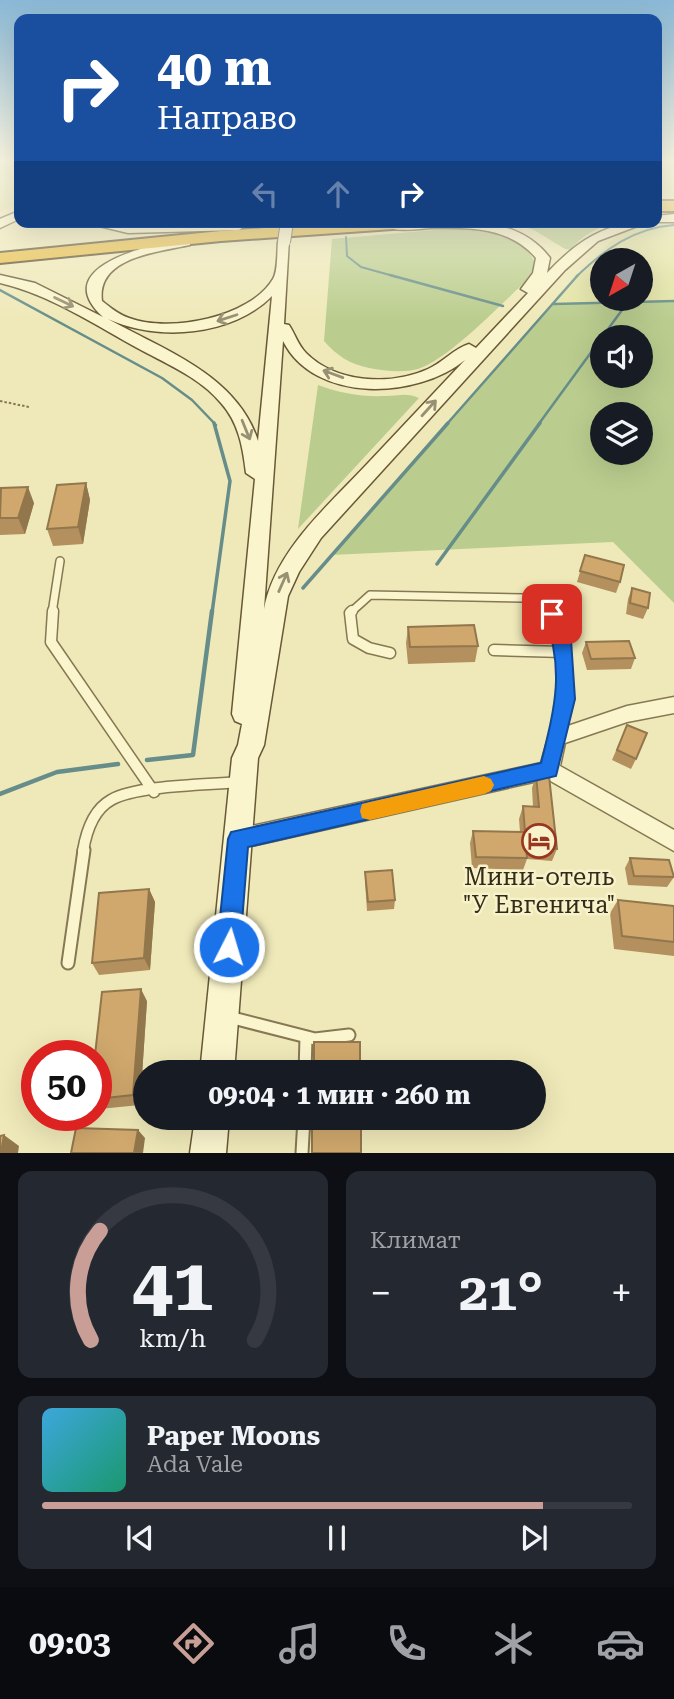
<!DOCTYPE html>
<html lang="ru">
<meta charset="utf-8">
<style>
:root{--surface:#171b24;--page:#242831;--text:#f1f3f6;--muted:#9ea1a6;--line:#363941;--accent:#c99e96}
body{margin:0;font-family:"Roboto Serif",serif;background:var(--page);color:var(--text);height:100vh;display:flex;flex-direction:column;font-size:26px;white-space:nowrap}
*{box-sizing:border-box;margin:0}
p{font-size:23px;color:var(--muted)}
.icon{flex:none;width:38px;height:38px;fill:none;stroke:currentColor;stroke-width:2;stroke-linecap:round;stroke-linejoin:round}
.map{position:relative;height:1153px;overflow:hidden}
.sheet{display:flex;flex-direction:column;gap:18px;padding:18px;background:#0d0f14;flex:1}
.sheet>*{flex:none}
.banner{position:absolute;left:14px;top:14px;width:648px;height:214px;border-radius:14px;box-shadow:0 7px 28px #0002;background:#1a4fa0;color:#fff;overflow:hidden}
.needle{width:46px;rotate:219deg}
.buttons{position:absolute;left:590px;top:248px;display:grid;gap:14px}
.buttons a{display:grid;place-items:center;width:63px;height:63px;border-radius:50%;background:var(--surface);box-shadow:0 7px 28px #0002;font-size:35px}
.speed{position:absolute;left:21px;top:1040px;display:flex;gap:14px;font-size:35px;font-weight:700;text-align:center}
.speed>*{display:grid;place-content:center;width:91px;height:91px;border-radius:50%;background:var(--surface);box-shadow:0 7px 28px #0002;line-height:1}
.speed .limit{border:10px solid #d22;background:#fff;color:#111}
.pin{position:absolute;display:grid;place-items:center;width:60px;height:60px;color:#fff;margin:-30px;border-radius:14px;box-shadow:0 4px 10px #0006}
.me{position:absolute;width:77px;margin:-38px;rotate:5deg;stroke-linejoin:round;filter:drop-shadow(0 0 5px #0008)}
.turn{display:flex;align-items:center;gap:24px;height:147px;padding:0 28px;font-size:32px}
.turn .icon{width:91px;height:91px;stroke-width:2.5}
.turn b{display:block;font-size:49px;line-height:60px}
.lanes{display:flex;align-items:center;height:66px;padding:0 28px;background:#0003;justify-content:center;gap:35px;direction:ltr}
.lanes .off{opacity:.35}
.big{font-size:52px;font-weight:700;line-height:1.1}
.sheet .widget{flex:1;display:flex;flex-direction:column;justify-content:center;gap:10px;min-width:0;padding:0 24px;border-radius:14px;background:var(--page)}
.sheet .dial{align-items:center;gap:0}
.dial svg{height:182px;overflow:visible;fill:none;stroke:var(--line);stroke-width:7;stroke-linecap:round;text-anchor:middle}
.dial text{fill:var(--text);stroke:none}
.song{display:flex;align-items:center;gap:21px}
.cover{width:84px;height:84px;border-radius:10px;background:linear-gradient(135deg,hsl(200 70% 55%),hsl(160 70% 35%))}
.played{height:7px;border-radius:4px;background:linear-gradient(90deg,var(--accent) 85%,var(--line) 85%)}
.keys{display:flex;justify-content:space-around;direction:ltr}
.heat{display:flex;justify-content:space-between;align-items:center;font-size:38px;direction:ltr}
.sheet .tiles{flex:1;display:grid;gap:18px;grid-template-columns:1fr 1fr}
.widget:last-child{grid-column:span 2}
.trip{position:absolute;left:133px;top:1060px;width:413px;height:70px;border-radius:35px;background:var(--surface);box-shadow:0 7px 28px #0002;font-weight:700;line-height:70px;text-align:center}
.dock{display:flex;height:112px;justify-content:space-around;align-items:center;background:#090b0e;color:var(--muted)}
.dock .icon{width:49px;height:49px}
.dock .active{color:var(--accent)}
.dock b{font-size:32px;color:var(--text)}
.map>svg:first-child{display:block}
.farmland{fill:#e4e5a7;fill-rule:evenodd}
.green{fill:#bacd8e;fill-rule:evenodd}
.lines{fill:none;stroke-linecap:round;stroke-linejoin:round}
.stream-far3{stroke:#668d8a;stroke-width:2}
.stream-far2{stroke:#668d8a;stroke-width:2.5}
.stream-far1{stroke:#668d8a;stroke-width:3.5}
.stream{stroke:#668d8a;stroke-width:4.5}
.lane-far2-casing{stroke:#867854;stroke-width:10}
.lane-far1-casing{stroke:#867854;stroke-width:13}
.lane-casing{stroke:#867854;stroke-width:15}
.street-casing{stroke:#867854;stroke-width:3}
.secondary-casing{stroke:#685837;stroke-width:3}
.highway-casing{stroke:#534429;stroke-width:4}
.path{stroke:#867854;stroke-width:2;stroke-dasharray:2.5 2;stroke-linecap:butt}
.lane-far2{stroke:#faf5cd;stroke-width:7}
.lane-far1{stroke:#faf5cd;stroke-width:10}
.lane{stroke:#faf5cd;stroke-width:11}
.street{fill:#faf5cd;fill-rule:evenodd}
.secondary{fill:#faf5cd;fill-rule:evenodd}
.highway{fill:#e6bc43;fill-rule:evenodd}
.secondary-bridge-casing{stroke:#685837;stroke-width:14;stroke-linecap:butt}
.secondary-bridge{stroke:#faf5cd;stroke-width:12}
.wall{fill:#b3905e}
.shaded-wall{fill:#92764c}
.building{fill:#d0a86d;stroke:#92764c;stroke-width:2}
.oneway{stroke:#979073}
.route{fill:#1a73e8;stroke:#114b97;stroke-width:2}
.slow{fill:#f59e0b}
.labels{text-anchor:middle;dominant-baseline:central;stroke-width:5;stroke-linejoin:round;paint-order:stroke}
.near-poi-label{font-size:24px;fill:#342b19;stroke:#f7f2c9}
</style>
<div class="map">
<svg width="674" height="1153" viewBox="0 0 674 1153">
<rect width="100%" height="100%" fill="#efe9b9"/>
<path class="farmland" d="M 0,159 L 19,159 L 19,203 L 0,212 Z
M 656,159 L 674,159 L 674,194 L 656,193 Z
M 674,222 L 674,301 L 554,304 L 556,297 L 617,235 L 642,224 ZM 602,261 L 640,261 L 640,299 L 602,299 Z"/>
<path class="green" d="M 511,222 L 613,222 C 597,229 581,235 571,250 L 565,249 L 534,230 Z
M 458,228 C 486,231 518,234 534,260 L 533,270 L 523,284 C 498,307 449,359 418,369 C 403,373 384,371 369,368 C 350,364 337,356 324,341 L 332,239 Z
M 674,301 L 674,603 L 613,542 L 331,555 L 554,304 ZM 602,338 L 640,338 L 640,376 L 602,376 ZM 602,415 L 640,415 L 640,453 L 602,453 Z
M 318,385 C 339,393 362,397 385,396 C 398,396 407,392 419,398 L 298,529 Z"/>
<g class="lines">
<path class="stream-far3" d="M 346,237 L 347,256 L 361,267 L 397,277
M 576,277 C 605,249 634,228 674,225"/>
<path class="stream-far2" d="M 390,275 L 503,306
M 0,290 L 162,378 L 192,400 L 216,425
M 554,304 L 674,301
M 446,425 L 578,275
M 538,425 L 622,310"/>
<path class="stream-far1" d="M 437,564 L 540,423
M 303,588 L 448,423
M 212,613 L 230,481 L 214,423"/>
<path class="stream" d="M 147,760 L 193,755 L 212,611
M 0,794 L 57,772 L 118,764"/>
<g class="lane-far2-casing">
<path id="lane-far2" d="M 52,613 L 60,561
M 350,613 L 370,595 L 523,598 L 550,613"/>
</g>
<g class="lane-far1-casing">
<path id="lane-far1" d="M 53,611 L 51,642 L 154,792
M 352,611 L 350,613 L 353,639 L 369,648 L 390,653
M 547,611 L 552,614 C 566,656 566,695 557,738
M 494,650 L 563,652
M 83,851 C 86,833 93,810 111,800 C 137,785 208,785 240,782"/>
</g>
<g class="lane-casing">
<path id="lane" d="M 68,963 L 84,850
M 229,1017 L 315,1039 L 349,1035
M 305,1073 L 306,1037
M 302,1153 L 304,1118"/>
</g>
<g class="street-casing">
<path id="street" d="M 674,697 L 674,713 L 627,722 L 565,743 L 560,766 L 674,830 L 674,851 L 547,779 L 238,849 L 231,846 L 228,839 L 231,832 L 238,829 L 541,763 L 550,732 L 627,706 Z"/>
</g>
<g class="secondary-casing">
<path id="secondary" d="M 19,211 L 19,219 L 0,228 L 0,219 Z
M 674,214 L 674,222 L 651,222 L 656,222 L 656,216 Z
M 82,222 L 128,225 L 239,222 L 245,226 L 239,230 L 128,233 Z
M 397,222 C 449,222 515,211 550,258 L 547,273 C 576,242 605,222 648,222 L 598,241 L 565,270 L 321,538 L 299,572 L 288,596 L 264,745 L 258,758 L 234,1073 L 200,1073 L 232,758 L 238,745 L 242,724 L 235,721 L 232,714 L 255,479 L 246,473 C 243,448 239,423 221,403 C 200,378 169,365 141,350 C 95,325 51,295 0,283 L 0,275 L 35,283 L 103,317 C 47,266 151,245 185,238 L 190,239 L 190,245 C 158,252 96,257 102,301 C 111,308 118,314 129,318 C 169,333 250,318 273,279 C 278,271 277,252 278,242 L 279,239 L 289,239 L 284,324 L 289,325 C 295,334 298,345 306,353 C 336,383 390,386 428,369 C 442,363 455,348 469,344 L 476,348 L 528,293 L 521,289 L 533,273 L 536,258 C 510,227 469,227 431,228 C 418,229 405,231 393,229 L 391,226 ZM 272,296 L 258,441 C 237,375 164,350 108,319 C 157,342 233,336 272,296 ZM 283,341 C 315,404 417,399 465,360 C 433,394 401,428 369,462 C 330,504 275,550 264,609 Z
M 195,1118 L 229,1118 L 226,1153 L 190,1153 Z"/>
</g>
<g class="highway-casing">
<path id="highway" d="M 656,201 L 674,201 L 674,211 L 656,211 Z
M 347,222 L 429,222 L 421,227 L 221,241 L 0,263 L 0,253 L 221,231 Z"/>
</g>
<path class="path" d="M 0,401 L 29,407"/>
<use href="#lane-far2" class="lane-far2"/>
<use href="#lane-far1" class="lane-far1"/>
<use href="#lane" class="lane"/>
<use href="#street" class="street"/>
<use href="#secondary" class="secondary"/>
<use href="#highway" class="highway"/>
<g class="secondary-bridge-casing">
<path id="secondary-bridge" d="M 284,242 L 287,222"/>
</g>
<use href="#secondary-bridge" class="secondary-bridge"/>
</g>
<path class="wall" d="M 86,483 L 90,500 L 83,544 L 53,546 L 47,529 Z
M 0,490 L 34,503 L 25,534 L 0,535 Z
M 585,555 L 620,582 L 616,593 L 577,582 Z
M 632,588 L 648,608 L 643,619 L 626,614 L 628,599 Z
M 408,627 L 478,646 L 475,662 L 408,664 L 406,643 Z
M 586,642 L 635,658 L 631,669 L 587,670 L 582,653 Z
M 627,725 L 636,759 L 631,769 L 612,760 Z
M 536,775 L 557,849 L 552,861 L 527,859 L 523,870 L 472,868 L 470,843 L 473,831 L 520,832 L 519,819 L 523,806 L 533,807 L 532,788 Z
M 630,858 L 674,877 L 667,887 L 628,885 L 625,868 Z
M 365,872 L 395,900 L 394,909 L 367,911 L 365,881 Z
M 149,889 L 155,902 L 150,970 L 99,975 L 92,963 Z
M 618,900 L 674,906 L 674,956 L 614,949 L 610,913 Z
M 147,1001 L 140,1105 L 99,1109 L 96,1106 L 96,1055 Z"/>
<path class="shaded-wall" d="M 86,483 L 90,500 L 83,544 L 78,527 Z
M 28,487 L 34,503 L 25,534 L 18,518 Z
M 149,889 L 155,902 L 150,970 L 144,958 Z
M 141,989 L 147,1001 L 140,1105 L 133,1095 Z
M 138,1130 L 145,1138 L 143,1153 L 134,1153 Z
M 4,1135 L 19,1146 L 18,1153 L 1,1153 Z"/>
<path class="building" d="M 86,483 L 78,527 L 47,529 L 57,485 Z
M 28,487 L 18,518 L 0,518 L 1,488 Z
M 585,555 L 624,565 L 620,582 L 580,571 Z
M 632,588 L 650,593 L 648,608 L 630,603 Z
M 474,625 L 478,646 L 410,647 L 408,627 Z
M 629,641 L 635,658 L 591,659 L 586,642 Z
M 627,725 L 647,733 L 636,759 L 617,750 Z
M 536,775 L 549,776 L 557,849 L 526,846 L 527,858 L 476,857 L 473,831 L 525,832 L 523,806 L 539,807 Z
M 630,858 L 669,860 L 674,877 L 634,876 Z
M 392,870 L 395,900 L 368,902 L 365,872 Z
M 149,889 L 144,958 L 92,963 L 99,893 Z
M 618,900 L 674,906 L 674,942 L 622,936 Z
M 141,989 L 133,1095 L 96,1099 L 96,1055 L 95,1055 L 102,992 Z
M 314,1042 L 360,1042 L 360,1073 L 314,1073 Z
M 312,1118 L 361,1118 L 361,1153 L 312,1153 Z
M 76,1128 L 138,1130 L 134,1153 L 71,1153 Z
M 4,1135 L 1,1153 L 0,1153 L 0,1136 Z"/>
<defs><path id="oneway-shaft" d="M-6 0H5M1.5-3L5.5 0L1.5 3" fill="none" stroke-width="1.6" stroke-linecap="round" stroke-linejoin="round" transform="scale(1.75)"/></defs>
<g class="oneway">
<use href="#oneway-shaft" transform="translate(64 302) rotate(26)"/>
<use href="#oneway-shaft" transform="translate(227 318) rotate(162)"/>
<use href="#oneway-shaft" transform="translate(333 374) rotate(-160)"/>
<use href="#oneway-shaft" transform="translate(429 408) rotate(-48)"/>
<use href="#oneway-shaft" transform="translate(246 430) rotate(68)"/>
<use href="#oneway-shaft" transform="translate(283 582) rotate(-66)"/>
</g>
<linearGradient id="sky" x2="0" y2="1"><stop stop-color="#8ab8d6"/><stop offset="0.5" stop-color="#f8f5e0"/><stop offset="1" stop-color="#f8f5e0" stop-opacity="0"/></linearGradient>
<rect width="674" height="321" fill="url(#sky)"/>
<path class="route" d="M 552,608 L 558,609 L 571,640 L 575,699 L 556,776 L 248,847 L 240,947 L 237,956 L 229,959 L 221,956 L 217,947 L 228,839 L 231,832 L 541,763 C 555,707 565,670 544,614 Z"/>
<path class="slow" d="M 484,776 L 491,779 L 494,785 L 491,791 L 484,794 L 370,820 L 362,818 L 360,811 L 362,804 L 370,802 Z"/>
<defs>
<g id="hotel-ring" transform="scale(1.75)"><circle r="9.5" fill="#f7f2c9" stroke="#983621" stroke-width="1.5"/><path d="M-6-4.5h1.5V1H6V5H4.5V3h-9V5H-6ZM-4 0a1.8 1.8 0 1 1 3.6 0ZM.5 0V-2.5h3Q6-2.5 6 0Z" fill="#983621"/></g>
</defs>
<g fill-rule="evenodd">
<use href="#hotel-ring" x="539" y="841"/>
</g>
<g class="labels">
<g class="near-poi-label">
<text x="539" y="877">Мини-отель<tspan x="539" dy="28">"У Евгенича"</tspan></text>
</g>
</g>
</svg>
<div class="buttons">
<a><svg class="needle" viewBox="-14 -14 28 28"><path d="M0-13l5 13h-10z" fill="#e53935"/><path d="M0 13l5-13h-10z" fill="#9ea1a6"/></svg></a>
<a><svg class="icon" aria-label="sound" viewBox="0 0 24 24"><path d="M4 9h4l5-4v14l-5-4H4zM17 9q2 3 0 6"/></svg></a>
<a><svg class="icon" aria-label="layers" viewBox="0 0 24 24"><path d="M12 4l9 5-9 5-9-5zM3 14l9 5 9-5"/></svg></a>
</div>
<div class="speed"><div class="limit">50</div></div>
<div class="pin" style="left:552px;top:614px;background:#d93025"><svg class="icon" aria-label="arrive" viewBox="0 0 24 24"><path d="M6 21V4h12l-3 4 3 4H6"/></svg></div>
<svg class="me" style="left:229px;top:947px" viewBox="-20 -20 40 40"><circle r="17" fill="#1a73e8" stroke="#fff" stroke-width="3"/><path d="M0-11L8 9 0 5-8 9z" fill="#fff"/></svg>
<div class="trip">09:04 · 1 мин · 260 m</div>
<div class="banner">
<div class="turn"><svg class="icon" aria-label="right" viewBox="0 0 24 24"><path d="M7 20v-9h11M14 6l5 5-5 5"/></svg><div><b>40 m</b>Направо</div></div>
<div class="lanes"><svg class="icon off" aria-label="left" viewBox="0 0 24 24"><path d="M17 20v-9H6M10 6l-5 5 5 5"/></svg><svg class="icon off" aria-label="ahead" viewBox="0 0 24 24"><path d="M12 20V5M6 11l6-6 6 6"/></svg><svg class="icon" aria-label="right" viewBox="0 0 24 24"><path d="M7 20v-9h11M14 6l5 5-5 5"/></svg></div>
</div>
</div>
<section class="sheet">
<div class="tiles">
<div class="widget dial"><svg viewBox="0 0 100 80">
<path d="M14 69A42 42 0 1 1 86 69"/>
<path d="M14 69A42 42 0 0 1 18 21" stroke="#c99e96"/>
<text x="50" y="56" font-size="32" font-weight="700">41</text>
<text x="50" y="72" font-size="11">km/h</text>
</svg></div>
<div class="widget"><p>Климат</p>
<div class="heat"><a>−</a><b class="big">21°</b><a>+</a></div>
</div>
<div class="widget">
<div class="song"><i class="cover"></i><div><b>Paper Moons</b><p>Ada Vale</p></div></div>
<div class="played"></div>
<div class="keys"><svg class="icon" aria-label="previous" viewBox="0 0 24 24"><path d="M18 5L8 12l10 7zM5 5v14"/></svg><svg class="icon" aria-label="pause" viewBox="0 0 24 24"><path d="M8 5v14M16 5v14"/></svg><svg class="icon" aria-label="next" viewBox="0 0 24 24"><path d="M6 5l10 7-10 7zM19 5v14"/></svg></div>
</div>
</div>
</section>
<nav class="dock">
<b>09:03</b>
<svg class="icon active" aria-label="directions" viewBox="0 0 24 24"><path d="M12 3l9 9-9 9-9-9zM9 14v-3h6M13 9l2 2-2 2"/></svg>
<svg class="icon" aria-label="music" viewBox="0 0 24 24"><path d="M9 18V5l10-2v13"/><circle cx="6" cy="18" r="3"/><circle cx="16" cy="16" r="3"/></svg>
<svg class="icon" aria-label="phone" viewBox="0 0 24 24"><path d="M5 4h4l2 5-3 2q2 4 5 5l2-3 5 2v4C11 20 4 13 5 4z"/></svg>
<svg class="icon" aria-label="climate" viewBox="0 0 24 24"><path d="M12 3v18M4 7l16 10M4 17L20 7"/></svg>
<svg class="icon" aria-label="car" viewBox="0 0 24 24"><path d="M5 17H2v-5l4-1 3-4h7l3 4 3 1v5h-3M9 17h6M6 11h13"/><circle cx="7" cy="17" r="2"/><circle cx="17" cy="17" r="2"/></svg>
</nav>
